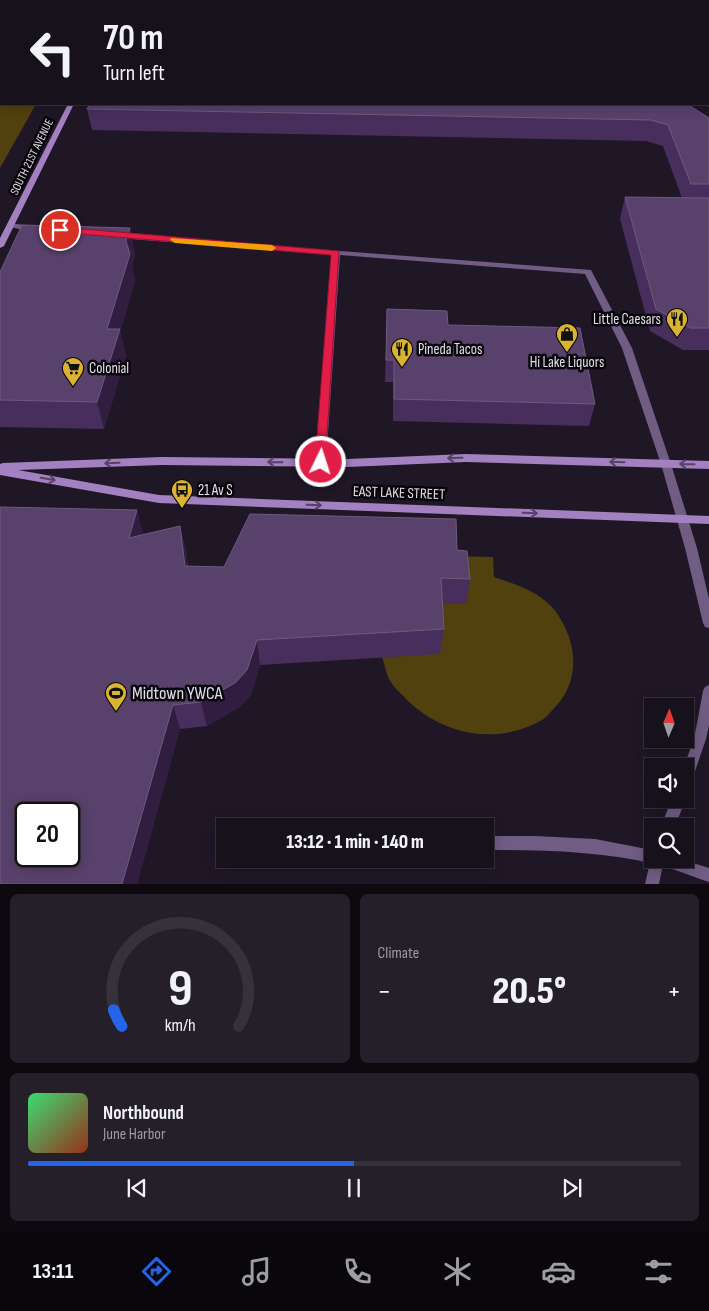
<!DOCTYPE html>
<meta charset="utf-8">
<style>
:root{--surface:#17111c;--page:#241f29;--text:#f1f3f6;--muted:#9e9da3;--line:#36313b;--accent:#2563eb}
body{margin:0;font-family:"Sofia Sans Condensed",sans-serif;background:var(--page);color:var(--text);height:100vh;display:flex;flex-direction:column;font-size:19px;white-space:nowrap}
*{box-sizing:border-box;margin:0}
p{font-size:16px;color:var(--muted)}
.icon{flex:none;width:28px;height:28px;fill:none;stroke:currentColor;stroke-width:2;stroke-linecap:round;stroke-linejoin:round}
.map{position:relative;height:884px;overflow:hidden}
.side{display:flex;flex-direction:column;gap:10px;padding:10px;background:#0d090f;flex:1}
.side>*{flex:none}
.banner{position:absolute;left:0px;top:0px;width:710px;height:105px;box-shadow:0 2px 12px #0003,0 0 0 1px var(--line);background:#17111c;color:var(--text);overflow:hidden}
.needle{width:32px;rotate:2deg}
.buttons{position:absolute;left:644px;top:698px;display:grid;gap:10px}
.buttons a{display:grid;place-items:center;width:50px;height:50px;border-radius:0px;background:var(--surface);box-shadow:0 2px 12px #0003,0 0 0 1px var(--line);font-size:25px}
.speed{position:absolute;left:15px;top:802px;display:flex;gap:10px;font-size:25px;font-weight:700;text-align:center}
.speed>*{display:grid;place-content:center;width:65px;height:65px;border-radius:50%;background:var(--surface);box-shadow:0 2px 12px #0003,0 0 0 1px var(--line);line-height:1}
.speed .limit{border:2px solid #111;border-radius:8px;background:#fff;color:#111}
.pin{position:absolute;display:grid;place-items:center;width:42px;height:42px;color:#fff;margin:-21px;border:2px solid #fff;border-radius:50%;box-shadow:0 1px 5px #0007}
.me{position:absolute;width:55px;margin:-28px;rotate:4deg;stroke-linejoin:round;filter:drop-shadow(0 0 4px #0008)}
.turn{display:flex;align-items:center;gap:18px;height:105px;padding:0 20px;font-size:22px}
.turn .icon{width:65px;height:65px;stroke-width:2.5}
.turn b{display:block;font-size:35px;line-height:42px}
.big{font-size:38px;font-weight:800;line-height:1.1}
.side .widget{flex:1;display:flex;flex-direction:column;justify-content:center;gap:8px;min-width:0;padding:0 18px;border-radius:8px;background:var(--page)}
.side .dial{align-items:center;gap:0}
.dial svg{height:130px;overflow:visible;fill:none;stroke:var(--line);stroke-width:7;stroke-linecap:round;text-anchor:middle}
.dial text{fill:var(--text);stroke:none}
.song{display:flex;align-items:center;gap:15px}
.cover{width:60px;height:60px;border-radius:8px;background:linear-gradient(135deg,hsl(140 70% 55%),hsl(10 70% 35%))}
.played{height:5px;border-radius:2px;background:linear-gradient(90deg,var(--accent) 50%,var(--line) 50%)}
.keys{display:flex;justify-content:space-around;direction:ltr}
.heat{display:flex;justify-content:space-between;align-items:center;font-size:28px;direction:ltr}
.side .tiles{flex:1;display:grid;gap:10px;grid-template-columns:1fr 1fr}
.widget:last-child{grid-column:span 2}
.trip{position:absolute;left:216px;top:818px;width:278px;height:50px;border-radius:0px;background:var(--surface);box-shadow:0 2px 12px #0003,0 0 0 1px var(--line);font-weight:800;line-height:50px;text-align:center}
.menu{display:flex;height:80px;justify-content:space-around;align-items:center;background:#09070b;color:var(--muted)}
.menu .icon{width:35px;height:35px}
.menu .selected{color:var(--accent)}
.menu b{font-size:22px;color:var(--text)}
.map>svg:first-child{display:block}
.green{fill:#51410e}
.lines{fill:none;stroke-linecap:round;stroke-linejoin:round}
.lane{fill:#715c84;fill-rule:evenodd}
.street{fill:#715c84;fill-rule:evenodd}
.secondary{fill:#a381c1;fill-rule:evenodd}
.highway{fill:#ddc8f1;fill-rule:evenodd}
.tram{stroke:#b8b2be;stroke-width:1}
.wall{fill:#482e5c}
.shaded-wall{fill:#301d40}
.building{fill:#58416b;stroke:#6e5a7f;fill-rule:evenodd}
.oneway{stroke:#554366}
.route{fill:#e11d48;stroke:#92132f}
.slow{fill:#f59e0b}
.labels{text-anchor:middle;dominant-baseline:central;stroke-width:5;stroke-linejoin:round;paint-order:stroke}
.far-street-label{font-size:12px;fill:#e3dee9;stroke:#07050a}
.poi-label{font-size:15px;fill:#e3dee9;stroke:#07050a;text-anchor:start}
.street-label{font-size:15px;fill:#e3dee9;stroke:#07050a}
.near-poi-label{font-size:18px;fill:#e3dee9;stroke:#07050a;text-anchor:start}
</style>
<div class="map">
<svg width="709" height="884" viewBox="0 0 709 884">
<rect width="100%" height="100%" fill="#1f1726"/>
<path class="green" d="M 0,33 L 1,104 L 36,104 L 0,168 Z
M 452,556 L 493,557 L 494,577 C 517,585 541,592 556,612 C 577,641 581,679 556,706 C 552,710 547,717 542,720 C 497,746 442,735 406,699 C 402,694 394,688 391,682 C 386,675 385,665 382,657 L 438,604 Z"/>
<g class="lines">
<path class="lane" d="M 0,25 L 1,25 L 1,29 L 0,29 Z
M 8,223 L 34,226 L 38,228 C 31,232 14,229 7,225 Z
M 115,234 L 591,270 L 632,348 L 671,464 L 670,467 L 662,467 L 661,464 L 622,348 L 585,274 L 340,255 L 326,463 L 325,466 L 317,466 L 316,463 L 332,255 L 118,238 L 115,238 Z
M 485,836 L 535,836 L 595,839 L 652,850 L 652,859 L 680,859 L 709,868 L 709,882 C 691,876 672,868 654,864 C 599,851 542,850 485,850 Z"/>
<path class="street" d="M 666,460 L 670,461 L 671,464 L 697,548 L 709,599 L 709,628 L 705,627 L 703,623 L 685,548 L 661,464 L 662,461 Z
M 709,685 L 709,725 L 706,739 L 690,786 L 685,787 L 685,766 L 684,766 L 694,739 L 703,691 L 705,687 Z
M 685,797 L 686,799 L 675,826 L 661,826 L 672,799 L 685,799 Z
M 652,854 L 652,859 L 664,859 L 659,884 L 645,884 Z"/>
<path class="secondary" d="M 118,0 L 124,0 L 124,1 L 118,1 Z
M 68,104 L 74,104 L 4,246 L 0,248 L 0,238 Z
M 466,454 L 709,461 L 709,469 L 466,462 L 347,467 L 162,465 L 18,470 L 159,495 L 709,516 L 709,524 L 159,503 L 0,475 L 0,464 L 3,463 L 162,457 L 347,459 Z"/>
<path class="highway" d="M 586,0 L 595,0 L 595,1 L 587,1 Z
M 629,0 L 639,0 L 639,1 L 630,1 Z
M 675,0 L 686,0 L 686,1 L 676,1 Z"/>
<path class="tram" d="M 515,0 L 517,1
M 528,0 L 530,1
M 705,104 L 709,106"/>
</g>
<path class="wall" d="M 254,0 L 313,0 L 306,1 L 256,1 Z
M 87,109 L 709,118 L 709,350 L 683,350 L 650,331 L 620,219 L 625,197 L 682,198 L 663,146 L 646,141 L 92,130 Z
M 130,228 L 135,255 L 132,265 L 135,281 L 120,332 L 126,356 L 104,429 L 0,427 L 0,272 Z
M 387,309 L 448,325 L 595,404 L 589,426 L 393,421 L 393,382 L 385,382 Z
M 180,526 L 186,552 L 188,566 L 224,567 L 457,550 L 470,579 L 466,604 L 442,604 L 444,629 L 440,654 L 260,665 L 251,695 L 239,707 L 207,726 L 180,729 L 137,884 L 0,884 L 144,534 Z"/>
<path class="shaded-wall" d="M 262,0 L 313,0 L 306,1 L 262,1 Z
M 130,228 L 135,255 L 132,265 L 135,281 L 120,332 L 126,356 L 104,429 L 97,402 L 107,329 L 126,241 Z
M 137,510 L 144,536 L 129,538 Z
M 180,526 L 186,552 L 191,591 L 185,566 Z
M 257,640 L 260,665 L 251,695 L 239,707 L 207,726 L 201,702 Z
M 173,705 L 180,729 L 137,884 L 122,884 Z"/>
<path class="building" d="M 90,104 L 687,104 L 709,118 L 709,184 L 691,184 L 668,125 L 651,120 L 87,109 Z
M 625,197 L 709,198 L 709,328 L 691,328 L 656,309 Z
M 22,225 L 130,228 L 126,241 L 130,254 L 107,329 L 120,329 L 97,402 L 0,400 L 0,272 Z
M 387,309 L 447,311 L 448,325 L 580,328 L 595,404 L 394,399 L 394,360 L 386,360 Z
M 0,507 L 137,510 L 129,538 L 180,526 L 185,566 L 224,567 L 250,514 L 456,519 L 457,550 L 467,551 L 470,579 L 441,578 L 444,629 L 257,640 L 247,670 L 235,683 L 201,702 L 173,705 L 122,884 L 0,884 ZM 26,814 L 69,814 L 69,856 L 26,856 Z"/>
<defs><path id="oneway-shaft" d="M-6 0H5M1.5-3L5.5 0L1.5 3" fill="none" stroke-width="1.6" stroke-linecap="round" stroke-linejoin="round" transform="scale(1.25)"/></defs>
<g class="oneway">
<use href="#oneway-shaft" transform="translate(455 458) rotate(179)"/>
<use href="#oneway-shaft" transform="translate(275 462) rotate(-179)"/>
<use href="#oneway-shaft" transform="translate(617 462) rotate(-178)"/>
<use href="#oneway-shaft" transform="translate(112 463) rotate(178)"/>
<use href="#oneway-shaft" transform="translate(687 464) rotate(-179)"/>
<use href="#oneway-shaft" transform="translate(48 479) rotate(10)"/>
<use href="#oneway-shaft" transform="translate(314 505) rotate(2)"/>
<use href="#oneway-shaft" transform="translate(530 513) rotate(2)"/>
</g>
<path class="route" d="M 60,227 L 339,251 L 325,466 L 317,466 L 315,462 L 331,255 L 56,232 L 55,230 Z"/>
<path class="slow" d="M 171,238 L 272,245 L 276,248 L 272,251 L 175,243 L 170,240 Z"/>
<defs>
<g id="restaurant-pin" transform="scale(1.125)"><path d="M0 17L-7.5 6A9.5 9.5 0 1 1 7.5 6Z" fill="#dab333" stroke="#07050a"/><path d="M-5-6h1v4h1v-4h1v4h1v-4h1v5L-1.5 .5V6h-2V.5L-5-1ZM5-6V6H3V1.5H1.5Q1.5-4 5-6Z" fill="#111"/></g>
<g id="shop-pin" transform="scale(1.125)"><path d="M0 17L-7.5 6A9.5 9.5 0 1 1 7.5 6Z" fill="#dab333" stroke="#07050a"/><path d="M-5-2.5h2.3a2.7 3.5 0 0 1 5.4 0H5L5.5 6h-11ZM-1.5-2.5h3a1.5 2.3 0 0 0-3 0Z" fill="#111"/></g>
<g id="supermarket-pin" transform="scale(1.125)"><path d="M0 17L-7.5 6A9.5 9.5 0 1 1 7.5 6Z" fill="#dab333" stroke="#07050a"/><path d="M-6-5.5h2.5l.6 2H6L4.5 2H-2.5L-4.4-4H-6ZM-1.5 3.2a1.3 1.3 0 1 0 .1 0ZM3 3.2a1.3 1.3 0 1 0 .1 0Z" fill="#111"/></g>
<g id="bus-pin" transform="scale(1.125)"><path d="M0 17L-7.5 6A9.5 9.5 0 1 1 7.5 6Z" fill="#dab333" stroke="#07050a"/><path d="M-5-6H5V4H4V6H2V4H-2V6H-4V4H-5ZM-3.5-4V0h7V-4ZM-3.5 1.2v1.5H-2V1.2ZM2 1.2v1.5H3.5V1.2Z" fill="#111"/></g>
<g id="stadium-pin" transform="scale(1.125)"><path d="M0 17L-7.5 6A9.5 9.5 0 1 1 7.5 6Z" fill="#dab333" stroke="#07050a"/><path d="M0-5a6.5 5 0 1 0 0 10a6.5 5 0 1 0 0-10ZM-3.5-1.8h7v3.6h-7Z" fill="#111"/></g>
</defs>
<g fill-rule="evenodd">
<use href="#restaurant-pin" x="677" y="319"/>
<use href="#shop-pin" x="567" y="334"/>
<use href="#restaurant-pin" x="402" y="349"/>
<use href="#supermarket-pin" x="73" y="368"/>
<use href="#bus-pin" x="182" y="490"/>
<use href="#stadium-pin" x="116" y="693"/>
</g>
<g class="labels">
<g class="far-street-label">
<text transform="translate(32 157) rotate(-64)">SOUTH 21ST AVENUE</text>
</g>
<g class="poi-label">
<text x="661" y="319" text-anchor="end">Little Caesars</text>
<text x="418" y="349">Pineda Tacos</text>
<text x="567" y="362" text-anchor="middle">Hi Lake Liquors</text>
<text x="89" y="368">Colonial</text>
<text x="198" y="490">21 Av S</text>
</g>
<g class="street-label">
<text transform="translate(399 493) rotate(2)">EAST LAKE STREET</text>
</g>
<g class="near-poi-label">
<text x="132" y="693">Midtown YWCA</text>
</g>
</g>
</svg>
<div class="buttons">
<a><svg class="needle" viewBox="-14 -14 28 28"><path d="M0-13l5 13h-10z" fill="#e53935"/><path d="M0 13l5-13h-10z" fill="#9e9da3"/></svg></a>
<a><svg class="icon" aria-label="sound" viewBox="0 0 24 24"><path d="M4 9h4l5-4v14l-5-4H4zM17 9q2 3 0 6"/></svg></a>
<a><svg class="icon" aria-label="search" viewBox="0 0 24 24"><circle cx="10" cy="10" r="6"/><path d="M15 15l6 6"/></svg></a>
</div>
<div class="speed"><div class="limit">20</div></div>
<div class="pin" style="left:60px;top:230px;background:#d93025"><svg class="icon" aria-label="arrive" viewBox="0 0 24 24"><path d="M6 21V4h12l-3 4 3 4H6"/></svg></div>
<svg class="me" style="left:321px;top:462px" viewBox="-20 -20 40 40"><circle r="17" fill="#e11d48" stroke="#fff" stroke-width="3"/><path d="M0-11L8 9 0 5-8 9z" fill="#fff"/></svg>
<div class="trip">13:12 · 1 min · 140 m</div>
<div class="banner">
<div class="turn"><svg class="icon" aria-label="left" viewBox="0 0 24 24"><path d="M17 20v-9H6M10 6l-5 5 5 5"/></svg><div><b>70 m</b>Turn left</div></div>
</div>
</div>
<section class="side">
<div class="tiles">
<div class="widget dial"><svg viewBox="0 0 100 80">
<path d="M14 69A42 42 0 1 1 86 69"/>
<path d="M14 69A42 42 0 0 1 9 59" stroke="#2563eb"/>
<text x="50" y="56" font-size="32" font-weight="700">9</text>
<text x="50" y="72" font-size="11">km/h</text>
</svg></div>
<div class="widget"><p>Climate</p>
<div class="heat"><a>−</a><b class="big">20.5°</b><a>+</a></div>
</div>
<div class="widget">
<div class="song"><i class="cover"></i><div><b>Northbound</b><p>June Harbor</p></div></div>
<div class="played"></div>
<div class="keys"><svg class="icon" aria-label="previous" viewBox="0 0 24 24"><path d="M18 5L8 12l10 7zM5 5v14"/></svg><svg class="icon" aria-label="pause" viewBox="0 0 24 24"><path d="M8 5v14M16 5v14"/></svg><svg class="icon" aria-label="next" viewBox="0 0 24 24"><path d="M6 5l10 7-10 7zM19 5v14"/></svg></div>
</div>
</div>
</section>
<nav class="menu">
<b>13:11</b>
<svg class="icon selected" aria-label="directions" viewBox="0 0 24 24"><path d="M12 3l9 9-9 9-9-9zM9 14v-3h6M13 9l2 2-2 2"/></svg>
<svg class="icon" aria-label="music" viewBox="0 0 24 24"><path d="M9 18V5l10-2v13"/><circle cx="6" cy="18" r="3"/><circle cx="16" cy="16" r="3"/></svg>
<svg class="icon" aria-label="phone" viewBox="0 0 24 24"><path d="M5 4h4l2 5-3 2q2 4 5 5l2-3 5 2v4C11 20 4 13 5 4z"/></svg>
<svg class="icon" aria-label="climate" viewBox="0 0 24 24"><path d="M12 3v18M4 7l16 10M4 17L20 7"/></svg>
<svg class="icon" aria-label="car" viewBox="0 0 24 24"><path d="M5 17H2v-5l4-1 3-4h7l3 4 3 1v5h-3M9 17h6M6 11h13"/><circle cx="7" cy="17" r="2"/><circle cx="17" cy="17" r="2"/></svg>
<svg class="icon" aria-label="filters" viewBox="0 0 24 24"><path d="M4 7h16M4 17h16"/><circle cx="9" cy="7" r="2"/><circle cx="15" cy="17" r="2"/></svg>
</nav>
